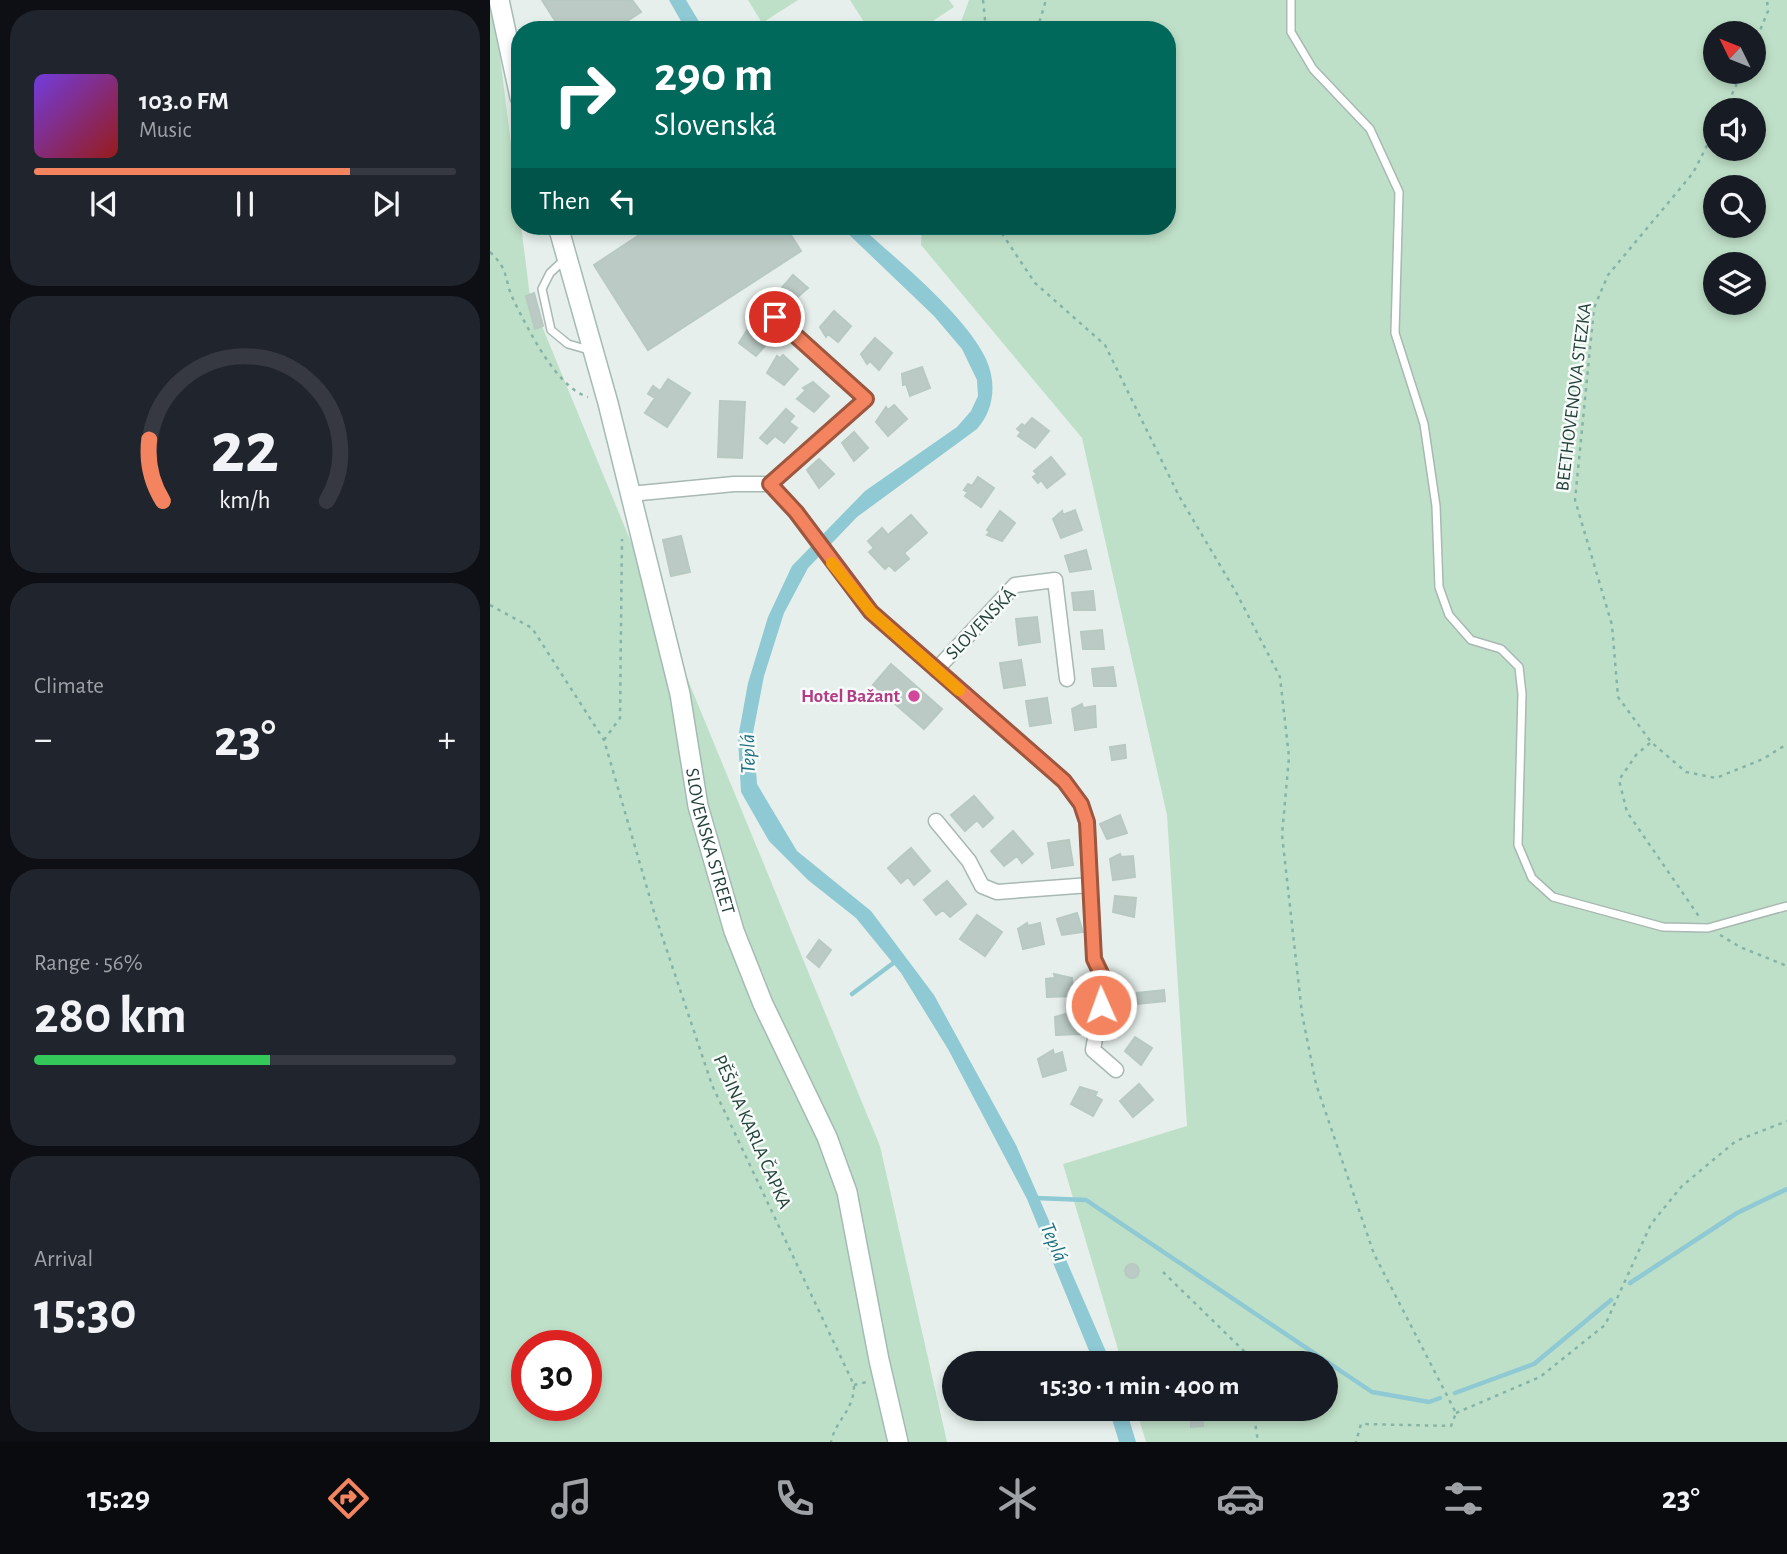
<!DOCTYPE html>
<meta charset="utf-8">
<style>
:root{--surface:#171b24;--page:#20242c;--text:#f1f3f6;--muted:#9ea1a6;--line:#363941;--accent:#f4845f}
body{margin:0;font-family:"Alegreya Sans",sans-serif;background:var(--page);color:var(--text);height:100vh;display:flex;flex-direction:column;font-size:26px;white-space:nowrap}
*{box-sizing:border-box;margin:0}
p{font-size:23px;color:var(--muted)}
.icon{flex:none;width:38px;height:38px;fill:none;stroke:currentColor;stroke-width:2;stroke-linecap:round;stroke-linejoin:round}
.map{position:relative;flex:1;overflow:hidden}
.side{display:flex;flex-direction:column;gap:10px;padding:10px;background:#0d0f14;width:490px}
.side>*{flex:none}
.guide{position:absolute;left:21px;top:21px;width:665px;height:214px;border-radius:28px;box-shadow:0 4px 10px #0003;background:#00695c;color:#fff;overflow:hidden}
.needle{width:46px;rotate:313deg}
.controls{position:absolute;left:1213px;top:21px;display:grid;gap:14px}
.controls a{display:grid;place-items:center;width:63px;height:63px;border-radius:50%;background:var(--surface);box-shadow:0 4px 10px #0003;font-size:35px}
.speed{position:absolute;left:21px;top:1330px;display:flex;gap:14px;font-size:35px;font-weight:700;text-align:center}
.speed>*{display:grid;place-content:center;width:91px;height:91px;border-radius:50%;background:var(--surface);box-shadow:0 4px 10px #0003;line-height:1}
.speed .limit{border:10px solid #d22;background:#fff;color:#111}
.pin{position:absolute;display:grid;place-items:center;width:60px;height:60px;color:#fff;margin:-30px;border:4px solid #fff;border-radius:50%;box-shadow:0 2px 7px #0007}
.me{position:absolute;width:77px;margin:-38px;rotate:358deg;stroke-linejoin:round;filter:drop-shadow(0 0 5px #0008)}
.turn{display:flex;align-items:center;gap:24px;height:147px;padding:0 28px;font-size:32px}
.turn .icon{width:91px;height:91px;stroke-width:2.5}
.turn b{display:block;font-size:49px;line-height:60px}
.then{display:flex;align-items:center;height:66px;padding:0 28px;background:#0003;gap:14px;font-size:26px}
.big{font-size:52px;font-weight:700;line-height:1.1}
.side .tile{flex:1;display:flex;flex-direction:column;justify-content:center;gap:10px;min-width:0;padding:0 24px;border-radius:28px;background:var(--page)}
.side .dial{align-items:center;gap:0}
.dial svg{height:182px;overflow:visible;fill:none;stroke:var(--line);stroke-width:7;stroke-linecap:round;text-anchor:middle}
.dial text{fill:var(--text);stroke:none}
.song{display:flex;align-items:center;gap:21px}
.cover{width:84px;height:84px;border-radius:10px;background:linear-gradient(135deg,hsl(260 70% 55%),hsl(0 70% 35%))}
.played{height:7px;border-radius:4px;background:linear-gradient(90deg,var(--accent) 75%,var(--line) 75%)}
.keys{display:flex;justify-content:space-around;direction:ltr}
.heat{display:flex;justify-content:space-between;align-items:center;font-size:38px;direction:ltr}
.charge{height:10px;border-radius:5px;background:linear-gradient(90deg,#34c759 56%,var(--line) 0)}
.trip{position:absolute;left:452px;top:1351px;width:396px;height:70px;border-radius:35px;background:var(--surface);box-shadow:0 4px 10px #0003;font-weight:700;line-height:70px;text-align:center}
.dock{display:flex;height:112px;justify-content:space-around;align-items:center;background:#090b0e;color:var(--muted)}
.dock .icon{width:49px;height:49px}
.dock .selected{color:var(--accent)}
.dock b{font-size:32px;color:var(--text)}
main{display:flex;flex:1;min-height:0}
.map>svg:first-child{display:block}
.green{fill:#bfe0c8;fill-rule:evenodd}
.water{fill:#8ec9d4}
.lines{fill:none;stroke-linecap:round;stroke-linejoin:round}
.stream{stroke:#8ec9d4;stroke-width:4.5}
.building{fill:#bbcac4;stroke:#b8c9c2;stroke-width:2}
.lane-casing{stroke:#a8b8b2;stroke-width:10}
.street-casing{stroke:#a8b8b2;stroke-width:17}
.secondary-casing{stroke:#a4bbb3;stroke-width:22}
.path{stroke:#86b3a5;stroke-width:2.5;stroke-dasharray:3.5 5;stroke-linecap:butt}
.lane{stroke:#fff;stroke-width:7}
.street{stroke:#fff;stroke-width:14}
.secondary{stroke:#fff;stroke-width:19}
.route-casing{stroke:#9f563e;stroke-width:18}
.route{stroke:#f4845f;stroke-width:12}
.slow{stroke:#f59e0b;stroke-width:12}
.hotel-dot{fill:#d1479c;stroke:#f7fbf9;stroke-width:2.5}
.labels{text-anchor:middle;dominant-baseline:central;stroke-width:5;stroke-linejoin:round;paint-order:stroke}
.street-label{font-size:19px;fill:#24423a;stroke:#f7fbf9}
.hotel-label{font-size:19px;font-weight:bold;fill:#b23c85;stroke:#f7fbf9;text-anchor:end}
.water-label{font-size:21px;font-style:italic;fill:#1c6f80;stroke:#f7fbf9}
</style>
<main>
<section class="side">
<div class="tile">
<div class="song"><i class="cover"></i><div><b>103.0 FM</b><p>Music</p></div></div>
<div class="played"></div>
<div class="keys"><svg class="icon" aria-label="previous" viewBox="0 0 24 24"><path d="M18 5L8 12l10 7zM5 5v14"/></svg><svg class="icon" aria-label="pause" viewBox="0 0 24 24"><path d="M8 5v14M16 5v14"/></svg><svg class="icon" aria-label="next" viewBox="0 0 24 24"><path d="M6 5l10 7-10 7zM19 5v14"/></svg></div>
</div>
<div class="tile dial"><svg viewBox="0 0 100 80">
<path d="M14 69A42 42 0 1 1 86 69"/>
<path d="M14 69A42 42 0 0 1 8 42" stroke="#f4845f"/>
<text x="50" y="56" font-size="32" font-weight="700">22</text>
<text x="50" y="72" font-size="11">km/h</text>
</svg></div>
<div class="tile"><p>Climate</p>
<div class="heat"><a>−</a><b class="big">23°</b><a>+</a></div>
</div>
<div class="tile"><p>Range · 56%</p><b class="big">280 km</b><div class="charge"></div></div>
<div class="tile"><p>Arrival</p><b class="big">15:30</b></div>
</section>
<div class="map">
<svg width="1297" height="1442" viewBox="0 0 1297 1442">
<rect width="100%" height="100%" fill="#e6efeb"/>
<path class="green" d="M 0,0 L 3,0 L 40,297 L 390,1146 L 457,1442 L 0,1442 ZM 37,1346 L 96,1346 L 96,1405 L 37,1405 Z
M 258,0 L 308,0 L 272,23 Z
M 360,0 L 459,0 L 464,7 L 429,30 L 379,30 Z
M 479,0 L 1297,0 L 1297,1442 L 656,1442 L 646,1409 L 835,1409 L 835,1363 L 632,1363 L 573,1164 L 697,1126 L 677,815 L 592,438 L 431,245 L 432,226 L 677,226 L 677,30 L 468,30 ZM 1225,33 L 1264,33 L 1264,72 L 1225,72 ZM 1225,110 L 1264,110 L 1264,149 L 1225,149 ZM 1225,187 L 1264,187 L 1264,226 L 1225,226 ZM 1225,264 L 1264,264 L 1264,303 L 1225,303 Z"/>
<path class="water" d="M 179,0 L 196,0 L 214,30 L 196,30 Z
M 350,226 L 370,226 C 407,260 475,314 496,359 C 507,383 504,410 487,429 L 367,517 L 318,568 L 294,613 L 274,676 L 263,733 L 267,784 L 307,851 L 381,911 L 444,995 L 526,1145 L 621,1363 L 604,1363 L 537,1199 L 458,1049 L 411,973 L 366,918 L 318,880 L 279,841 L 251,792 L 248,738 L 258,683 L 278,617 L 302,566 L 375,491 L 467,427 L 481,411 L 488,396 L 487,380 L 472,349 L 444,316 Z
M 619,1409 L 636,1409 L 646,1442 L 629,1442 Z"/>
<g class="lines">
<path class="stream" d="M 362,994 L 406,961
M 546,1198 L 596,1200 L 882,1392 L 939,1402 L 950,1398
M 1140,1283 L 1247,1213 L 1297,1189
M 965,1393 L 1044,1364 L 1121,1300"/>
</g>
<path class="building" d="M 52,0 L 142,0 L 151,12 L 123,30 L 71,30 Z
M 163,226 L 295,226 L 311,251 L 158,350 L 104,265 Z
M 303,275 L 318,288 L 302,302 L 289,291 Z
M 44,293 L 53,326 L 45,329 L 36,296 Z
M 344,311 L 361,326 L 348,342 L 338,334 L 336,337 L 330,327 Z
M 265,326 L 280,340 L 266,356 L 249,343 L 259,327 L 261,329 Z
M 385,338 L 402,353 L 389,370 L 380,361 L 377,364 L 371,354 Z
M 293,355 L 308,369 L 294,385 L 277,373 L 287,356 L 290,358 Z
M 432,367 L 440,388 L 420,396 L 416,384 L 413,385 L 412,374 Z
M 178,379 L 200,393 L 177,427 L 155,413 L 165,398 L 158,394 L 163,386 L 170,391 Z
M 323,382 L 339,396 L 324,412 L 307,399 L 316,390 L 313,388 Z
M 230,401 L 255,402 L 252,458 L 228,457 Z
M 404,405 L 417,419 L 398,436 L 386,422 L 396,407 L 398,410 Z
M 296,409 L 304,416 L 299,422 L 307,428 L 294,443 L 285,436 L 277,444 L 270,438 Z
M 542,418 L 559,431 L 545,448 L 528,436 L 531,432 L 527,429 L 532,424 L 535,426 Z
M 364,432 L 378,448 L 364,461 L 352,443 Z
M 561,457 L 575,474 L 557,488 L 551,480 L 548,483 L 543,477 L 547,474 L 544,471 Z
M 329,459 L 344,474 L 329,488 L 317,470 Z
M 488,477 L 504,488 L 491,507 L 475,496 L 478,492 L 474,490 L 478,484 L 482,486 Z
M 585,510 L 592,530 L 571,538 L 563,519 L 572,511 L 573,515 Z
M 510,511 L 525,523 L 512,541 L 497,535 L 500,532 L 497,530 Z
M 421,515 L 437,533 L 414,553 L 419,559 L 405,571 L 399,565 L 395,569 L 379,552 L 384,548 L 378,541 L 392,528 L 398,535 Z
M 191,536 L 200,572 L 181,576 L 173,540 Z
M 596,550 L 601,569 L 580,572 L 575,556 Z
M 603,591 L 605,610 L 584,610 L 582,593 Z
M 547,617 L 550,642 L 529,645 L 526,619 Z
M 612,630 L 614,649 L 593,649 L 591,632 Z
M 531,660 L 535,685 L 514,688 L 510,663 Z
M 401,664 L 452,709 L 434,729 L 383,685 Z
M 623,667 L 626,686 L 604,686 L 602,669 Z
M 557,698 L 561,723 L 540,726 L 536,701 Z
M 592,704 L 593,708 L 605,706 L 606,727 L 585,730 L 582,709 Z
M 635,745 L 636,758 L 622,760 L 620,747 Z
M 484,796 L 503,818 L 493,827 L 487,820 L 475,831 L 461,815 Z
M 630,815 L 637,833 L 617,839 L 610,824 Z
M 523,831 L 543,854 L 532,863 L 527,856 L 514,866 L 501,851 Z
M 579,840 L 583,865 L 562,868 L 558,843 Z
M 421,848 L 440,871 L 424,885 L 418,877 L 411,883 L 398,868 Z
M 630,854 L 631,857 L 643,856 L 645,877 L 623,880 L 620,859 Z
M 457,881 L 476,904 L 460,917 L 453,910 L 446,915 L 434,900 Z
M 625,896 L 646,898 L 644,917 L 623,912 Z
M 587,913 L 593,932 L 572,935 L 567,919 Z
M 487,915 L 512,932 L 495,956 L 470,939 Z
M 537,923 L 538,926 L 550,923 L 554,944 L 533,949 L 528,929 Z
M 329,940 L 341,950 L 329,967 L 317,957 Z
M 564,974 L 582,978 L 583,996 L 557,997 L 556,979 L 565,978 Z
M 674,990 L 675,1001 L 648,1004 L 647,993 Z
M 582,1012 L 582,1016 L 590,1016 L 591,1034 L 566,1035 L 565,1017 Z
M 645,1037 L 662,1048 L 651,1065 L 635,1051 Z
M 563,1050 L 564,1055 L 572,1052 L 576,1070 L 553,1077 L 548,1059 Z
M 649,1084 L 663,1100 L 643,1117 L 630,1101 Z
M 590,1087 L 607,1092 L 605,1096 L 612,1100 L 603,1116 L 581,1104 Z
M635 1271a7 7 0 1 1 14 0a7 7 0 1 1-14 0Z
M 701,1411 L 712,1411 L 713,1426 L 701,1427 Z"/>
<g class="lines">
<g class="lane-casing">
<path id="lane" d="M 801,0 L 801,32 L 823,69 L 880,129 L 909,192 L 905,333 L 934,424 L 946,506 L 949,587 L 959,615 L 981,640 L 1011,649 L 1029,667 L 1032,694 L 1028,845 L 1042,878 L 1063,897 L 1173,927 L 1218,928 L 1297,906
M 75,259 L 60,273 L 52,289 L 61,330 L 78,344 L 99,350"/>
</g>
<g class="street-casing">
<path id="street" d="M 280,484 L 376,399 L 285,317
M 140,494 L 244,484 L 280,484 L 306,512 L 381,612 L 574,781 L 591,804 L 597,822 L 604,959 L 615,982 L 603,1050 L 626,1070
M 446,670 L 525,585 L 565,580 L 577,679
M 446,821 L 479,861 L 492,886 L 507,892 L 600,885"/>
</g>
<g class="secondary-casing">
<g id="secondary">
<path d="M 9,0 L 30,97"/>
<path id="s1" d="M 68,226 L 118,403 L 190,694 L 208,806 L 244,931 L 273,1004 L 337,1137 L 357,1192 L 389,1360 L 408,1442"/>
</g>
</g>
<path class="path" d="M 493,0 L 496,30
M 547,30 L 556,0
M 1264,45 L 1278,11 L 1277,0
M 1235,110 L 1252,72
M 1225,130 L 1203,173 L 1118,275 L 1104,308 L 1085,500 L 1122,625 L 1128,697 L 1161,742 L 1196,772 L 1226,778 L 1273,759 L 1297,744
M 507,226 L 545,283 L 615,345 L 689,496 L 747,594 L 790,677 L 799,757 L 792,835 L 812,1014 L 826,1084 L 884,1254 L 966,1413 L 961,1426 L 871,1424 L 866,1442
M 0,252 C 21,272 13,279 24,301 C 39,331 67,388 98,397
M 0,605 L 42,628 L 114,740 L 164,912 L 222,1085 L 364,1385 C 364,1411 346,1419 341,1442
M 114,740 L 130,718 L 132,539
M 1160,743 L 1146,755 L 1129,780 L 1137,812 L 1210,918
M 1230,935 L 1250,947 L 1297,966
M 673,1272 L 756,1353 L 757,1363
M 364,1385 L 377,1382
M 763,1409 L 768,1442
M 966,1413 L 1050,1377 L 1115,1325 L 1161,1224 L 1192,1186 L 1246,1141 L 1297,1121"/>
<use href="#lane" class="lane"/>
<use href="#street" class="street"/>
<use href="#secondary" class="secondary"/>
</g>
<g class="lines">
<g class="route-casing">
<path id="route" d="M 285,317 L 376,399 L 280,484 L 306,512 L 381,612 L 574,781 L 591,804 L 597,822 L 604,959 L 615,982 L 611,1005"/>
</g>
<use href="#route" class="route"/>
<path class="slow" d="M 342,563 L 381,612 L 469,690"/>
</g>
<circle class="hotel-dot" cx="424" cy="696" r="7"/>
<g class="labels">
<g class="street-label">
<text transform="translate(1084 397) rotate(-83)">BEETHOVENOVA STEZKA</text>
<text transform="translate(491 624) rotate(-46)">SLOVENSKÁ</text>
<text stroke="none"><textPath href="#s1" startOffset="634">SLOVENSKA STREET</textPath></text>
<text transform="translate(262 1132) rotate(66)">PĚŠINA KARLA ČAPKA</text>
</g>
<g class="hotel-label">
<text x="410" y="696">Hotel Bažant</text>
</g>
<g class="water-label">
<text transform="translate(258 754) rotate(-91)">Teplá</text>
<text transform="translate(564 1242) rotate(67)">Teplá</text>
</g>
</g>
</svg>
<div class="controls">
<a><svg class="needle" viewBox="-14 -14 28 28"><path d="M0-13l5 13h-10z" fill="#e53935"/><path d="M0 13l5-13h-10z" fill="#9ea1a6"/></svg></a>
<a><svg class="icon" aria-label="sound" viewBox="0 0 24 24"><path d="M4 9h4l5-4v14l-5-4H4zM17 9q2 3 0 6"/></svg></a>
<a><svg class="icon" aria-label="search" viewBox="0 0 24 24"><circle cx="10" cy="10" r="6"/><path d="M15 15l6 6"/></svg></a>
<a><svg class="icon" aria-label="layers" viewBox="0 0 24 24"><path d="M12 4l9 5-9 5-9-5zM3 14l9 5 9-5"/></svg></a>
</div>
<div class="speed"><div class="limit">30</div></div>
<div class="pin" style="left:285px;top:317px;background:#d93025"><svg class="icon" aria-label="arrive" viewBox="0 0 24 24"><path d="M6 21V4h12l-3 4 3 4H6"/></svg></div>
<svg class="me" style="left:611px;top:1005px" viewBox="-20 -20 40 40"><circle r="17" fill="#f4845f" stroke="#fff" stroke-width="3"/><path d="M0-11L8 9 0 5-8 9z" fill="#fff"/></svg>
<div class="trip">15:30 · 1 min · 400 m</div>
<div class="guide">
<div class="turn"><svg class="icon" aria-label="right" viewBox="0 0 24 24"><path d="M7 20v-9h11M14 6l5 5-5 5"/></svg><div><b>290 m</b>Slovenská</div></div>
<div class="then">Then<svg class="icon" aria-label="left" viewBox="0 0 24 24"><path d="M17 20v-9H6M10 6l-5 5 5 5"/></svg></div>
</div>
</div>
</main>
<nav class="dock">
<b>15:29</b>
<svg class="icon selected" aria-label="directions" viewBox="0 0 24 24"><path d="M12 3l9 9-9 9-9-9zM9 14v-3h6M13 9l2 2-2 2"/></svg>
<svg class="icon" aria-label="music" viewBox="0 0 24 24"><path d="M9 18V5l10-2v13"/><circle cx="6" cy="18" r="3"/><circle cx="16" cy="16" r="3"/></svg>
<svg class="icon" aria-label="phone" viewBox="0 0 24 24"><path d="M5 4h4l2 5-3 2q2 4 5 5l2-3 5 2v4C11 20 4 13 5 4z"/></svg>
<svg class="icon" aria-label="climate" viewBox="0 0 24 24"><path d="M12 3v18M4 7l16 10M4 17L20 7"/></svg>
<svg class="icon" aria-label="car" viewBox="0 0 24 24"><path d="M5 17H2v-5l4-1 3-4h7l3 4 3 1v5h-3M9 17h6M6 11h13"/><circle cx="7" cy="17" r="2"/><circle cx="17" cy="17" r="2"/></svg>
<svg class="icon" aria-label="filters" viewBox="0 0 24 24"><path d="M4 7h16M4 17h16"/><circle cx="9" cy="7" r="2"/><circle cx="15" cy="17" r="2"/></svg>
<b>23°</b>
</nav>
